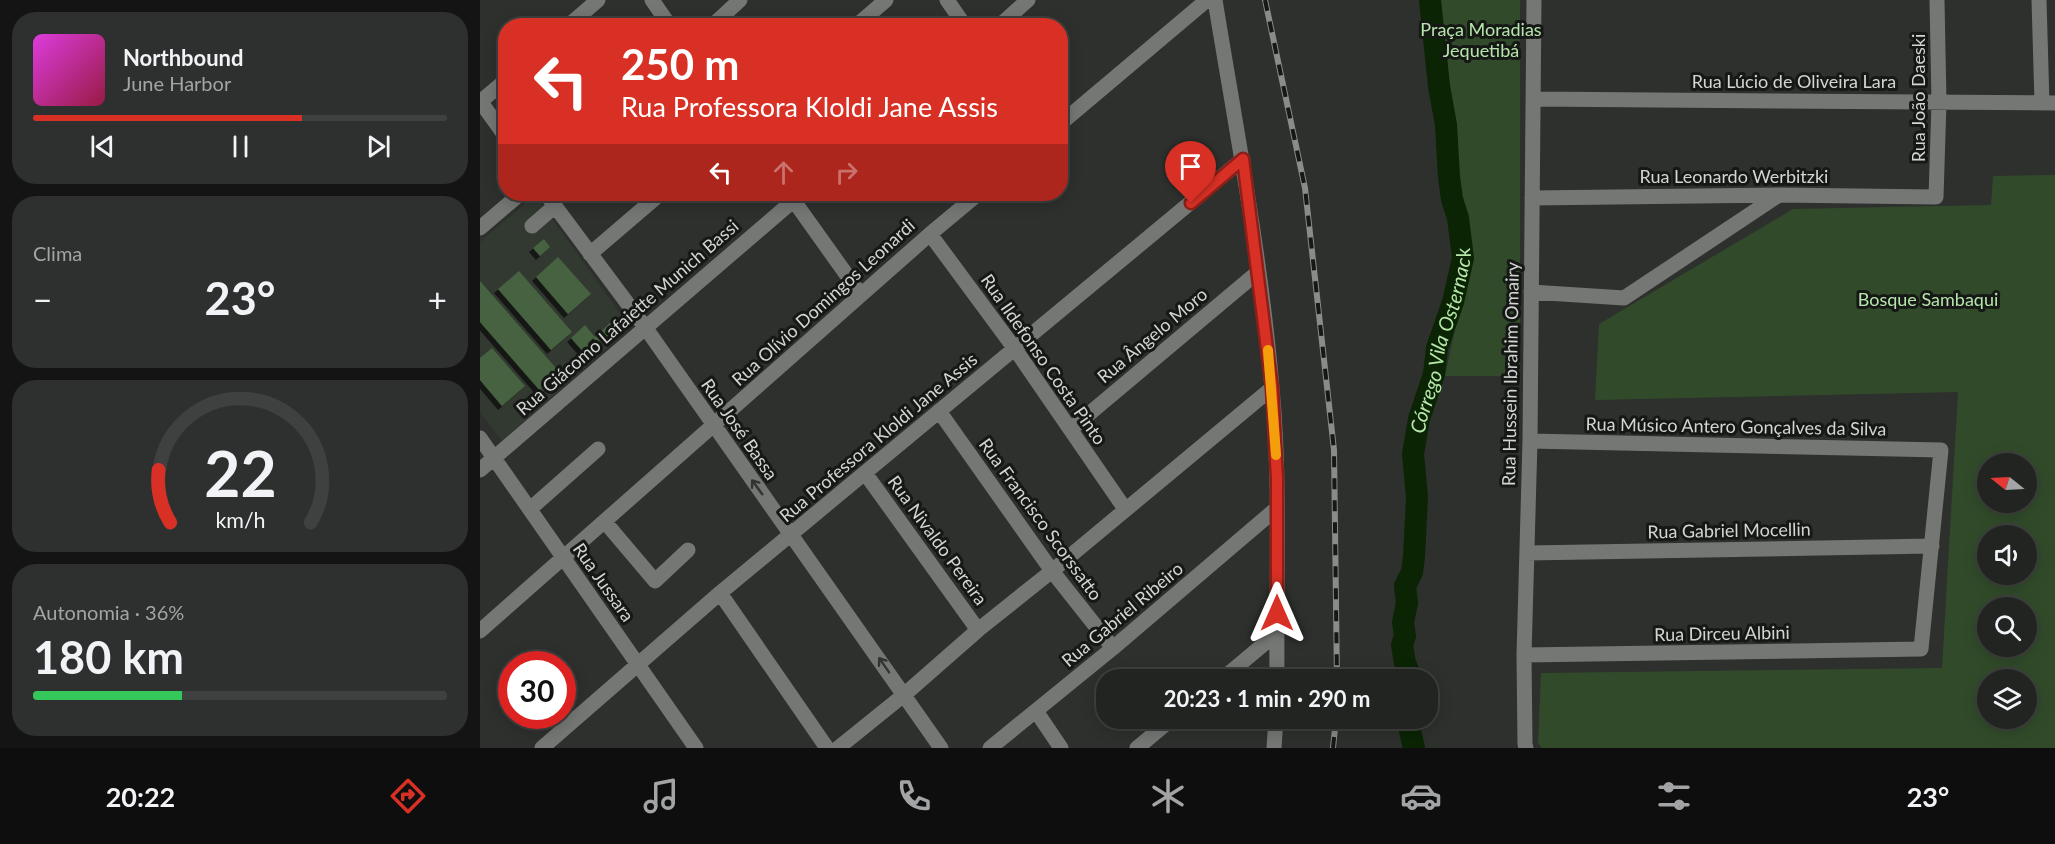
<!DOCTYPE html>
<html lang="pt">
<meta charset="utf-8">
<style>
:root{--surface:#222422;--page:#2e302f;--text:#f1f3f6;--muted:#a2a4a5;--line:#3f4140;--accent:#d93025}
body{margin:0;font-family:Lato,sans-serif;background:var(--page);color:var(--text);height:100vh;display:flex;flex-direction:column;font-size:22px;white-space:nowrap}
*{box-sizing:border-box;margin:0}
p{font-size:20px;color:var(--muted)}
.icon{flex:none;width:33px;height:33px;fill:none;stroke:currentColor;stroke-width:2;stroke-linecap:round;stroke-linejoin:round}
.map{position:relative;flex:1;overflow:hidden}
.sheet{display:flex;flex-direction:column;gap:12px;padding:12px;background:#131413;width:480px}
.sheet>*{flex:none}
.top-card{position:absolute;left:18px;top:18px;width:570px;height:183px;border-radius:24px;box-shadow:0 3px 15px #0003,0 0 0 2px var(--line);background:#d93025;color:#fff;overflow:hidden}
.needle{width:39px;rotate:288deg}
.fabs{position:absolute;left:1497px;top:453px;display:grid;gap:12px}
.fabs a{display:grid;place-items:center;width:60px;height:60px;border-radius:50%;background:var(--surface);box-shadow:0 3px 15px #0003,0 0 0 2px var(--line);font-size:30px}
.speed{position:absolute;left:18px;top:651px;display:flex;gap:12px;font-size:30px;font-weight:700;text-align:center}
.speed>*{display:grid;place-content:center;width:78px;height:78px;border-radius:50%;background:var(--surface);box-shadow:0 3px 15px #0003,0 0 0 2px var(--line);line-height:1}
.speed .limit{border:9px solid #d22;background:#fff;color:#111}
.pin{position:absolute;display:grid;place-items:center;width:51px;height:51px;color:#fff;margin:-62px -26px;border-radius:50% 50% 50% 0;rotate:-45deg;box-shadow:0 0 6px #0007}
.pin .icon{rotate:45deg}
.me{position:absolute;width:66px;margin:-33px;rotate:0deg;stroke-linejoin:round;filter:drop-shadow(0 0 4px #0008)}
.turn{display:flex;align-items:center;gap:21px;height:126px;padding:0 24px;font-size:27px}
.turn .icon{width:78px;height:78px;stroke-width:2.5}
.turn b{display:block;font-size:42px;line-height:51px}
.lanes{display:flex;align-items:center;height:57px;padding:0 24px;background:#0003;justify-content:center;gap:30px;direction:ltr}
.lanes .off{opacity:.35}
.big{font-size:45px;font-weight:700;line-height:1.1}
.sheet .widget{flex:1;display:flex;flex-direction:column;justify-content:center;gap:9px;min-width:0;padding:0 21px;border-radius:24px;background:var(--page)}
.sheet .dial{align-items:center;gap:0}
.dial svg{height:156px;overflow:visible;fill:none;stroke:var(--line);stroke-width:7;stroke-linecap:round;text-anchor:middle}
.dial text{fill:var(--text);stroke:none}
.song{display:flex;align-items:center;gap:18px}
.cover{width:72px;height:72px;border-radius:9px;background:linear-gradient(135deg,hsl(300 70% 55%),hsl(340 70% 35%))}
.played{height:6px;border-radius:3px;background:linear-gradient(90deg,var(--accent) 65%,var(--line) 65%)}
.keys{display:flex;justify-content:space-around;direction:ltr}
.heat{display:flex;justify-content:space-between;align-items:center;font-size:33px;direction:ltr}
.charge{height:9px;border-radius:4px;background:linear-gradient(90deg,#34c759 36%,var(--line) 0)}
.trip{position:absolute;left:616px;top:669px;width:342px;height:60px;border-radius:24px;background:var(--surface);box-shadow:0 3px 15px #0003,0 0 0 2px var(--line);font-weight:700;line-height:60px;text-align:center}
.menu{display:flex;height:96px;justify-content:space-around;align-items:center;background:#0e0e0e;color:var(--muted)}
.menu .icon{width:42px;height:42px}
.menu .selected{color:var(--accent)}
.menu b{font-size:27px;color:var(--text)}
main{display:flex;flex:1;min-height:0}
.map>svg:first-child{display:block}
.built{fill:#323931}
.green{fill:#314b2a;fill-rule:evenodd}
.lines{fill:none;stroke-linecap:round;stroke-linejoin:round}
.river{stroke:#0a2404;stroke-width:22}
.building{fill:#466240;filter:url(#shadow)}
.minor{stroke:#757775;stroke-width:15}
.rail-casing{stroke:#898c89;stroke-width:6}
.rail{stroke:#161816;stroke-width:4;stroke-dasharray:11;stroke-linecap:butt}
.oneway{stroke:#323432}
.route-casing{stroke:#8d1f18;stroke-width:15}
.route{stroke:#d93025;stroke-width:10}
.slow{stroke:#f59e0b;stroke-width:10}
.labels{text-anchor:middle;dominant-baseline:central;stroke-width:6;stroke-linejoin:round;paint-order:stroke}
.park-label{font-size:18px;fill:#b5e5aa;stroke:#161816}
.street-label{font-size:18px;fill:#d3d5d3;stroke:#161816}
.water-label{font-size:20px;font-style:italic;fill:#b8e7ac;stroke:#161816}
</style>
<main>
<section class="sheet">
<div class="widget">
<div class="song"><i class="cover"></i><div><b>Northbound</b><p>June Harbor</p></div></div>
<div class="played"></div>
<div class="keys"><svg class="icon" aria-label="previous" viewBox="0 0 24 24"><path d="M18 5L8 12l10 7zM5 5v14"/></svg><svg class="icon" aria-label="pause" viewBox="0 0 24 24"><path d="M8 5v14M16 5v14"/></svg><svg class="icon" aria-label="next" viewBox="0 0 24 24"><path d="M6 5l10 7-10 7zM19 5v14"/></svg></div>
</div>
<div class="widget"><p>Clima</p>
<div class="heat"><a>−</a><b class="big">23°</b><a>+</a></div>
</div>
<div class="widget dial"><svg viewBox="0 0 100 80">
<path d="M14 69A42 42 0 1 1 86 69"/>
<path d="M14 69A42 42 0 0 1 8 42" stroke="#d93025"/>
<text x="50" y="56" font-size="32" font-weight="700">22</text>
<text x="50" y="72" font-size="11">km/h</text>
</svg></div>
<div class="widget"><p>Autonomia · 36%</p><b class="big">180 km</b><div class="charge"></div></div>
</section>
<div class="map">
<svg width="1575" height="748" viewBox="0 0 1575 748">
<defs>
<filter id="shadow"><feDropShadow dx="-4" dy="4" stdDeviation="0" flood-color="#0009"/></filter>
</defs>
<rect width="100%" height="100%" fill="#2d302d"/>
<path class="built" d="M 55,195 L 150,327 L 22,441 L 0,412 L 0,242 Z"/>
<path class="green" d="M 958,0 L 1040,0 L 1040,376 L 965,376 L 990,258 L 975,170 Z
M 1575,175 L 1575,748 L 1062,748 L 1058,743 L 1061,673 L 1462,668 L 1478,392 L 1115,400 L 1119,324 L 1313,209 L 1511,205 L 1513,176 ZM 1508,464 L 1546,464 L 1546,502 L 1508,502 ZM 1508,536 L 1546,536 L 1546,574 L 1508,574 ZM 1508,608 L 1546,608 L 1546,646 L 1508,646 ZM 1508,680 L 1546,680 L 1546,718 L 1508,718 Z"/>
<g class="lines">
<g class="river">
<path id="s1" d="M 932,680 L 925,663 L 922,645 L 925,636 L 923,622 L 927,603 L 925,586 L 932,572 L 934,557 L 937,497 L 933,454 L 939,419 L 954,374 L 957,348 L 973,302 L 983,258 L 978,218 L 972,199 L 969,177 L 966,125 L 959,86 L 950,0"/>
<path d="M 930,718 L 929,726 L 934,748"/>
</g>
</g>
<path class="building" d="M 64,239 L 70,247 L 60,256 L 53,248 Z
M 78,257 L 111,294 L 88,314 L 56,277 Z
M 39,271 L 92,332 L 71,350 L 18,289 Z
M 0,281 L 82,375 L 62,393 L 0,322 Z
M 131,322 L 136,328 L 118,344 L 113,338 L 107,344 L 111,348 L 105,354 L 91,338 L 105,325 L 115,337 Z
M 12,348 L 45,386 L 22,406 L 0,380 L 0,358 Z"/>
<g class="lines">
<path class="minor" d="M 172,0 L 190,26
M 467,0 L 485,26
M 735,0 C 756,129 781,257 792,388 C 801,485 796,582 797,680
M 1559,0 L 1562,103
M 88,26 L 118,0
M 232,26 L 260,0
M 376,26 L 406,0
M 519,26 L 548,0
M 1053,99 L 1575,103
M 0,101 L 26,137
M 0,102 L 26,80
M 580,124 L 727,0
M 66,194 L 165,327 L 461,748
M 309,194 L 381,295
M 1052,198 L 1299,195 L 1456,197 L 1459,102 L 1457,0
M 52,226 L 75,206
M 0,228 L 40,194
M 450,234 L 535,349 L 645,509
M 110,254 L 180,194
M 1051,292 L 1144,298 L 1299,195
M 459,411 L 572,571 L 633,648
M 591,429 L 778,272
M 0,438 L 216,748
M 0,470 L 321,194
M 385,473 L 498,630
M 50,509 L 118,449
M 125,522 L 175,581 L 208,550
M 1047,553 L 1452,546
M 240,593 L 347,748
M 0,631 L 450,234 L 498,194
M 1044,655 L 1441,649 L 1461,450 L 1050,441
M 741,680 L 796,634
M 556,711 L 581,748
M 62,748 L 240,593 L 763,159
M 358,748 L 425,694 L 498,630 L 572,571 L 792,388
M 510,748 L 633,648 L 797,508
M 657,748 L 693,718
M 794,748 L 796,718
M 1046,748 L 1045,744 L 1044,655 L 1050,441 L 1054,0"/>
<g class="rail-casing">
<path id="rail" d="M 785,0 L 825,188 L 854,450 L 857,680
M 853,748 L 856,718"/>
</g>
<use href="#rail" class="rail"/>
</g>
<defs><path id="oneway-shaft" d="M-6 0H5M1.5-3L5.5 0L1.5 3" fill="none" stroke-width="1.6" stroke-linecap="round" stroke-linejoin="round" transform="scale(1.5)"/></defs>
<g class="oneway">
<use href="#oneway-shaft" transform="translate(277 487) rotate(-126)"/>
<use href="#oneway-shaft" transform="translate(404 665) rotate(-125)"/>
</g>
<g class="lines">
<g class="route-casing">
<path id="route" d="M 711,203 L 763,159 L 792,388 L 797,478 L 797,613"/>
</g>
<use href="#route" class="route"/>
<path class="slow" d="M 788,350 L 796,455"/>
</g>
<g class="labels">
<g class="park-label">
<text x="1001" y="29">Praça Moradias<tspan x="1001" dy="21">Jequetibá</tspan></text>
<text x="1448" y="299">Bosque Sambaqui</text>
</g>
<g class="street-label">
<text x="1314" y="81">Rua Lúcio de Oliveira Lara</text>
<text transform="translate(1438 98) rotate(-90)">Rua João Daeski</text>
<text x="1254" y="176">Rua Leonardo Werbitzki</text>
<text transform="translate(343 302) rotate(-42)">Rua Olívio Domingos Leonardi</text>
<text transform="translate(147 317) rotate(-41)">Rua Giácomo Lafaiette Munich Bassi</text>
<text transform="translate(672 335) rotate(-40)">Rua Ângelo Moro</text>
<text transform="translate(564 359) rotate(55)">Rua Ildefonso Costa Pinto</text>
<text transform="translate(1030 374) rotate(-89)">Rua Hussein Ibrahim Omairy</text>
<text transform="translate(1256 426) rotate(1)">Rua Músico Antero Gonçalves da Silva</text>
<text transform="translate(260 429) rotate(55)">Rua José Bassa</text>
<text transform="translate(398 437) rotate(-40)">Rua Professora Kloldi Jane Assis</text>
<text transform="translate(561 519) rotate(54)">Rua Francisco Scorssatto</text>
<text transform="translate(1249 530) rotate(-1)">Rua Gabriel Mocellin</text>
<text transform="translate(458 540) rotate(54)">Rua Nivaldo Pereira</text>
<text transform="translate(124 582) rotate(55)">Rua Jussara</text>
<text transform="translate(642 614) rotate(-40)">Rua Gabriel Ribeiro</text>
<text transform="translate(1242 633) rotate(-1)">Rua Dirceu Albini</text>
</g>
<g class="water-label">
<text stroke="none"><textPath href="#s1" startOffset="348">Córrego Vila Osternack</textPath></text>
</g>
</g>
</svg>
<div class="fabs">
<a><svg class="needle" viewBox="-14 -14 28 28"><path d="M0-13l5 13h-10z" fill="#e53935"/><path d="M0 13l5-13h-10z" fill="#a2a4a5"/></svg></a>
<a><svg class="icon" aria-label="sound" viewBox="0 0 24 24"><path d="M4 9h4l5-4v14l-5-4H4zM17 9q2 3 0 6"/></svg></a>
<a><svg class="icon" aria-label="search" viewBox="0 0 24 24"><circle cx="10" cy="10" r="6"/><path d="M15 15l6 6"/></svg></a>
<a><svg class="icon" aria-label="layers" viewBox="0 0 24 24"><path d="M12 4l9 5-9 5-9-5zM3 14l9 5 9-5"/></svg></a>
</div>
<div class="speed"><div class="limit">30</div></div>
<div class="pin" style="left:711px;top:203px;background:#d93025"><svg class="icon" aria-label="arrive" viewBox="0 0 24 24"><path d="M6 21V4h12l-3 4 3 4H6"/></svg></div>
<svg class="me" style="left:797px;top:613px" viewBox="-20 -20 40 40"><path d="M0-17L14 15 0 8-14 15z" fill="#d93025" stroke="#fff" stroke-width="4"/></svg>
<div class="trip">20:23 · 1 min · 290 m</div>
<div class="top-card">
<div class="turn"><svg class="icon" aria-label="left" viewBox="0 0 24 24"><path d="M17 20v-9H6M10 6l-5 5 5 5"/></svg><div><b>250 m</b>Rua Professora Kloldi Jane Assis</div></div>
<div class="lanes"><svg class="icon" aria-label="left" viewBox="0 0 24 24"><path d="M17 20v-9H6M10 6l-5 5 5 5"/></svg><svg class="icon off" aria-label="ahead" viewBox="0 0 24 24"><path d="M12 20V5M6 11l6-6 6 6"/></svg><svg class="icon off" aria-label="right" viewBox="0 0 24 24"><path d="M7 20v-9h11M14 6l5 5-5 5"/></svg></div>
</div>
</div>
</main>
<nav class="menu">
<b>20:22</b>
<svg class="icon selected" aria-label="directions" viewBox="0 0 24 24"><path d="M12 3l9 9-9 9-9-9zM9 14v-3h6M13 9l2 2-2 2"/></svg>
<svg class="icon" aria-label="music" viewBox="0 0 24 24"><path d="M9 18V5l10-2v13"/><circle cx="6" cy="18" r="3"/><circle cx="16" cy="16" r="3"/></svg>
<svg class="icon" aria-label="phone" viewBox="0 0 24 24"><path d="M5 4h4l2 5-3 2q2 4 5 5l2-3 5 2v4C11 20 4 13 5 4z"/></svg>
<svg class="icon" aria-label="climate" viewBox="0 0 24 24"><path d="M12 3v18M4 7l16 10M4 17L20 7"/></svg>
<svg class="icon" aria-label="car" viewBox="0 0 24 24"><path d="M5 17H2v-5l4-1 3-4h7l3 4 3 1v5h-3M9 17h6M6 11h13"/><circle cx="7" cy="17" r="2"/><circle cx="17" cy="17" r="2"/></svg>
<svg class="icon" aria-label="filters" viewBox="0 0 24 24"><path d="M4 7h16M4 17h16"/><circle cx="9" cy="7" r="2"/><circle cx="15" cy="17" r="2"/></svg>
<b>23°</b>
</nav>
